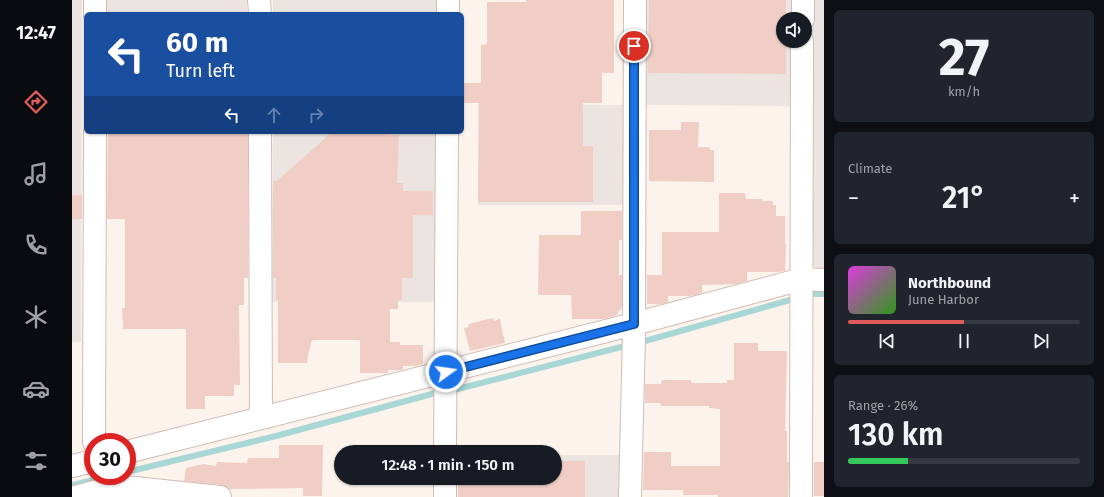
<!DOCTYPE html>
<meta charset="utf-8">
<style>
:root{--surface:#171b24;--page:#20242c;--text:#f1f3f6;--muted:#9ea1a6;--line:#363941;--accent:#de5d59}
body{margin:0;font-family:"Fira Sans",sans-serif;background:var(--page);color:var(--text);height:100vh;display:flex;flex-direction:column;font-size:15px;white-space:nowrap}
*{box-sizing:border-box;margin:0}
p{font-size:13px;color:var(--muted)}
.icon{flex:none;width:22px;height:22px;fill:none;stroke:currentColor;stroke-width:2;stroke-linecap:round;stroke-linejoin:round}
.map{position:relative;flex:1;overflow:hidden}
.panel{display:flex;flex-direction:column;gap:10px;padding:10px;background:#0d0f14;width:280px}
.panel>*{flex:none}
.banner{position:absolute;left:12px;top:12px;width:380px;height:122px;border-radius:6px;box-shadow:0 1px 3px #0004;background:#1a4fa0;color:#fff;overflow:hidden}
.buttons{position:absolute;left:704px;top:12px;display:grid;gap:8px}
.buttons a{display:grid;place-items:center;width:36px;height:36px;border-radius:50%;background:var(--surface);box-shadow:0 1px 3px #0004;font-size:20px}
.speed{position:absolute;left:12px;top:433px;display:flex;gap:8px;font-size:20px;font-weight:700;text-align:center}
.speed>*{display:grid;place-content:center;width:52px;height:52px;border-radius:50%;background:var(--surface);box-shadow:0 1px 3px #0004;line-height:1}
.speed .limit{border:6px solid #d22;background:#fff;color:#111}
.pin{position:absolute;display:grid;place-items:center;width:34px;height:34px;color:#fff;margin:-17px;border:2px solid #fff;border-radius:50%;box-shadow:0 1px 4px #0007}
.me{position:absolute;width:44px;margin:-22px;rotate:76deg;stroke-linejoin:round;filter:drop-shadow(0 0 3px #0008)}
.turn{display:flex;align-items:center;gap:14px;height:84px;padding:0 16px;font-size:18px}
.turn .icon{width:52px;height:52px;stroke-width:2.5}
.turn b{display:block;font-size:28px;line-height:34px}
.lanes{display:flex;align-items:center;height:38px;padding:0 16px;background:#0003;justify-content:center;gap:20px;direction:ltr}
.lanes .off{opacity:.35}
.big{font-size:30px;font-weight:600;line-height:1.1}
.panel .tile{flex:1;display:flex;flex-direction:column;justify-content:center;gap:6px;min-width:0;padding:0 14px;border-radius:6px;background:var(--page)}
.panel .dial{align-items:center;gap:0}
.dial b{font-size:52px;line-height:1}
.song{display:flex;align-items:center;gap:12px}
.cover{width:48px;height:48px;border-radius:6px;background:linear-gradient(135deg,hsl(300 70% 55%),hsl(110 70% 35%))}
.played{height:4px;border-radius:2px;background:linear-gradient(90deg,var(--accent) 50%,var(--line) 50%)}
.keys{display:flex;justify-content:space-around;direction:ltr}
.heat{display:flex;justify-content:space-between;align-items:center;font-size:22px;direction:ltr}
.charge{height:6px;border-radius:3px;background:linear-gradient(90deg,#34c759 26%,var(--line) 0)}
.trip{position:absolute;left:262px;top:445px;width:228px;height:40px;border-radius:20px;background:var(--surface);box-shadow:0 1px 3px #0004;font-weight:600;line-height:40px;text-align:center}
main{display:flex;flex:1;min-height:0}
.dock{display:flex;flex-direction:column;width:72px;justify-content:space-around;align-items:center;background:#090b0e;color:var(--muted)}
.dock .icon{width:28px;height:28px}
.dock .selected{color:var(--accent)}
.dock b{font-size:18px;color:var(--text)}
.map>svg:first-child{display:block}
.industrial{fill:#ece4e1}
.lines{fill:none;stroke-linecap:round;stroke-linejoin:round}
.stream{stroke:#a8d7d5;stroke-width:6}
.building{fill:#f0cec5}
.minor-casing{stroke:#d1bcb4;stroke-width:24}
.minor{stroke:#fff;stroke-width:22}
.route-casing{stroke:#114b97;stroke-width:10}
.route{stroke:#1a73e8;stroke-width:7}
</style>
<main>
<nav class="dock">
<b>12:47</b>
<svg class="icon selected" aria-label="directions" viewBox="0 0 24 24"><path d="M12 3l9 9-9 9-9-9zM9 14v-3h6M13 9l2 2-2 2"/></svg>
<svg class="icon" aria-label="music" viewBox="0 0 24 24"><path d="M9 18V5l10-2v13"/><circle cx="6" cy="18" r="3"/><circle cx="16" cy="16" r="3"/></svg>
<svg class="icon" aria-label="phone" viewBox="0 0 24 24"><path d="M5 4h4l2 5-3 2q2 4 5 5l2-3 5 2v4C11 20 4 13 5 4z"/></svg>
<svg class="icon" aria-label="climate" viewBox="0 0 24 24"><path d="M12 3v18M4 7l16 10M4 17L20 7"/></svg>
<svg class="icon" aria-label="car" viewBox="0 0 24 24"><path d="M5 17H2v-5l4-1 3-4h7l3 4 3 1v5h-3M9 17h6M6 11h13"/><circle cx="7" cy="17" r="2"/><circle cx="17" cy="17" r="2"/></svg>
<svg class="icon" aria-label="filters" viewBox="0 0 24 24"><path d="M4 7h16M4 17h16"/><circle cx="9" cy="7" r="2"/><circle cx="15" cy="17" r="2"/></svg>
</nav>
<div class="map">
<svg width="752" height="497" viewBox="0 0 752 497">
<rect width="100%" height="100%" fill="#fcf3ed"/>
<path class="industrial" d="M 0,0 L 10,0 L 9,342 L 0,342 Z
M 28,0 L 175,0 L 175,14 L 28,14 Z
M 201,0 L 367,0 L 367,14 L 201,14 Z
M 575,0 L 720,0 L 720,19 L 711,19 L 711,41 L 720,41 L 720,106 L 574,105 Z
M 739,0 L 752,0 L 752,270 L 746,270 L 737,262 Z
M 406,104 L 551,105 L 551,205 L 406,205 Z
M 201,132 L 365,132 L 362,302 L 200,302 Z
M 483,455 L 550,455 L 550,497 L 436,497 L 483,478 Z"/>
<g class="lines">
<path class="stream" d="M 734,296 L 740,294 L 752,294
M 566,343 L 725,298
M 55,472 L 204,436 L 360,394 L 386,389 L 557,345
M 0,485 L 39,476"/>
</g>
<path class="building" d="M 454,0 L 542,0 L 542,73 L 530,73 L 530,103 L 511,103 L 511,146 L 521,146 L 521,202 L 406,202 L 407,103 L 392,103 L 392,83 L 409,83 L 409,45 L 415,44 L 415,2 L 454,2 Z
M 577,0 L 714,0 L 714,19 L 711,19 L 711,41 L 714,41 L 714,74 L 576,73 Z
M 609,122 L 627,122 L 626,147 L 638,147 L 638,150 L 642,150 L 642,182 L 577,181 L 577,130 L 609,130 Z
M 36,132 L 176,132 L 176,278 L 172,278 L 172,305 L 167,305 L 168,385 L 162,385 L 162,396 L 133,396 L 133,409 L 114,409 L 114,329 L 51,329 L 50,308 L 53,308 L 53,219 L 35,219 Z
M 260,132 L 318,132 L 318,135 L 327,135 L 325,183 L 331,183 L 331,191 L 361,191 L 361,215 L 341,215 L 341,278 L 330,278 L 330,300 L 326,300 L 326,309 L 318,309 L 318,342 L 328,342 L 328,345 L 351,345 L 351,364 L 343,366 L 331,366 L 331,369 L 330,370 L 316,370 L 316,373 L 288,373 L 288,340 L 240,340 L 236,355 L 235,363 L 206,363 L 206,300 L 204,300 L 204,278 L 201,278 L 201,181 L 205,181 Z
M 647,193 L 673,193 L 673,197 L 674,197 L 674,199 L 691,199 L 691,201 L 701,201 L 701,205 L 704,205 L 704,216 L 713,216 L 713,244 L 714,244 L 713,271 L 706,272 L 675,272 L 675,281 L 665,284 L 630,285 L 630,293 L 619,296 L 596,296 L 596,302 L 590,304 L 575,304 L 575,275 L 590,275 L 590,232 L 647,232 Z
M 0,195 L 10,195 L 10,219 L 0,219 Z
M 509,211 L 550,211 L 550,240 L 547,240 L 547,275 L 550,275 L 550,304 L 549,310 L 547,310 L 545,315 L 532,319 L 500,319 L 499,295 L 466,295 L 467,235 L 509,235 Z
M 421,318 L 422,321 L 428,319 L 433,343 L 398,351 L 392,328 L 397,327 L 396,324 Z
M 662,343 L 686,343 L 686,351 L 715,351 L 713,431 L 715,431 L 715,462 L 717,462 L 716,497 L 646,497 L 646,495 L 611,495 L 611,490 L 571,490 L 572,452 L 599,452 L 599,466 L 648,466 L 648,409 L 637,408 L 637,406 L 589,406 L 589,403 L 573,403 L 573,384 L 589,384 L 590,380 L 619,380 L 619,383 L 655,383 L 655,380 L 662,380 Z
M 207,445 L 251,445 L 250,496 L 231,496 L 231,488 L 157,489 L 155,487 L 149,485 L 112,481 L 114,468 L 131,464 L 144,466 L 145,462 L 175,463 L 176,458 L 207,458 Z
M 483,461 L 513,461 L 513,497 L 386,497 L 386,478 L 483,478 Z
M 742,462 L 752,462 L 752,496 L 742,496 Z"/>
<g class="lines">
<g class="minor-casing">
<path id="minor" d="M 187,0 L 188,14
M 23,14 L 23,0
M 376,14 L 376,0
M 731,19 L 731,0
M 188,132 L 189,418
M 22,442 L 23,132
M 55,452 L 562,324 L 730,279 L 752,280
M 373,452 L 375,132
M 0,466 L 21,461
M 3,497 L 44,486 L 148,497
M 373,497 L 373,478
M 558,497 L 562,334 L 563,0
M 729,497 L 730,41"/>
</g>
<use href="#minor" class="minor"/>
</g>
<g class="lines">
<g class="route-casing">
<path id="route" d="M 374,372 L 562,324 L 562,46"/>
</g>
<use href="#route" class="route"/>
</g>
</svg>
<div class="buttons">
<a><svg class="icon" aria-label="sound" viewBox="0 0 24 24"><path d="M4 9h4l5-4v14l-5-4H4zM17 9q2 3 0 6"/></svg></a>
</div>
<div class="speed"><div class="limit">30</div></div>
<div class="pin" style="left:562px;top:46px;background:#d93025"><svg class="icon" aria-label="arrive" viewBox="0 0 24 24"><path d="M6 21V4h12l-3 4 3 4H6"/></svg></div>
<svg class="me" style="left:374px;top:372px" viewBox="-20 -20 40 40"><circle r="17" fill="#1a73e8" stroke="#fff" stroke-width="3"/><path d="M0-11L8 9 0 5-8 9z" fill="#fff"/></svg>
<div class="trip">12:48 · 1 min · 150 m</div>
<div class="banner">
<div class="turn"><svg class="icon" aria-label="left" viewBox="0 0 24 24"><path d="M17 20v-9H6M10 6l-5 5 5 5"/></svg><div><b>60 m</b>Turn left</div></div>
<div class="lanes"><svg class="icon" aria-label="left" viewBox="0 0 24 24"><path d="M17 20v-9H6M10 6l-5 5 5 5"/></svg><svg class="icon off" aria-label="ahead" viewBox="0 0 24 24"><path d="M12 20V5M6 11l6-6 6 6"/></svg><svg class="icon off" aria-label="right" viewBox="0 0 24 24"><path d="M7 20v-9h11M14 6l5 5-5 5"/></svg></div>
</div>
</div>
<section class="panel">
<div class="tile dial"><b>27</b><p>km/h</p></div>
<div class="tile"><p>Climate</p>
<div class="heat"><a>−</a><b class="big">21°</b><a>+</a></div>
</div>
<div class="tile">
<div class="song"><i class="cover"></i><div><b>Northbound</b><p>June Harbor</p></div></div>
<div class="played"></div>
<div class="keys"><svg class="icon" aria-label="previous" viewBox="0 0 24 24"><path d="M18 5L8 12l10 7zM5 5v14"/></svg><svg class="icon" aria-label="pause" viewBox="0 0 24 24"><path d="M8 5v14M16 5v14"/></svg><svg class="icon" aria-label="next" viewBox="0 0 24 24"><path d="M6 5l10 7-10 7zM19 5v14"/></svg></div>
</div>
<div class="tile"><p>Range · 26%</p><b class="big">130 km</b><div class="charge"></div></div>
</section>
</main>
